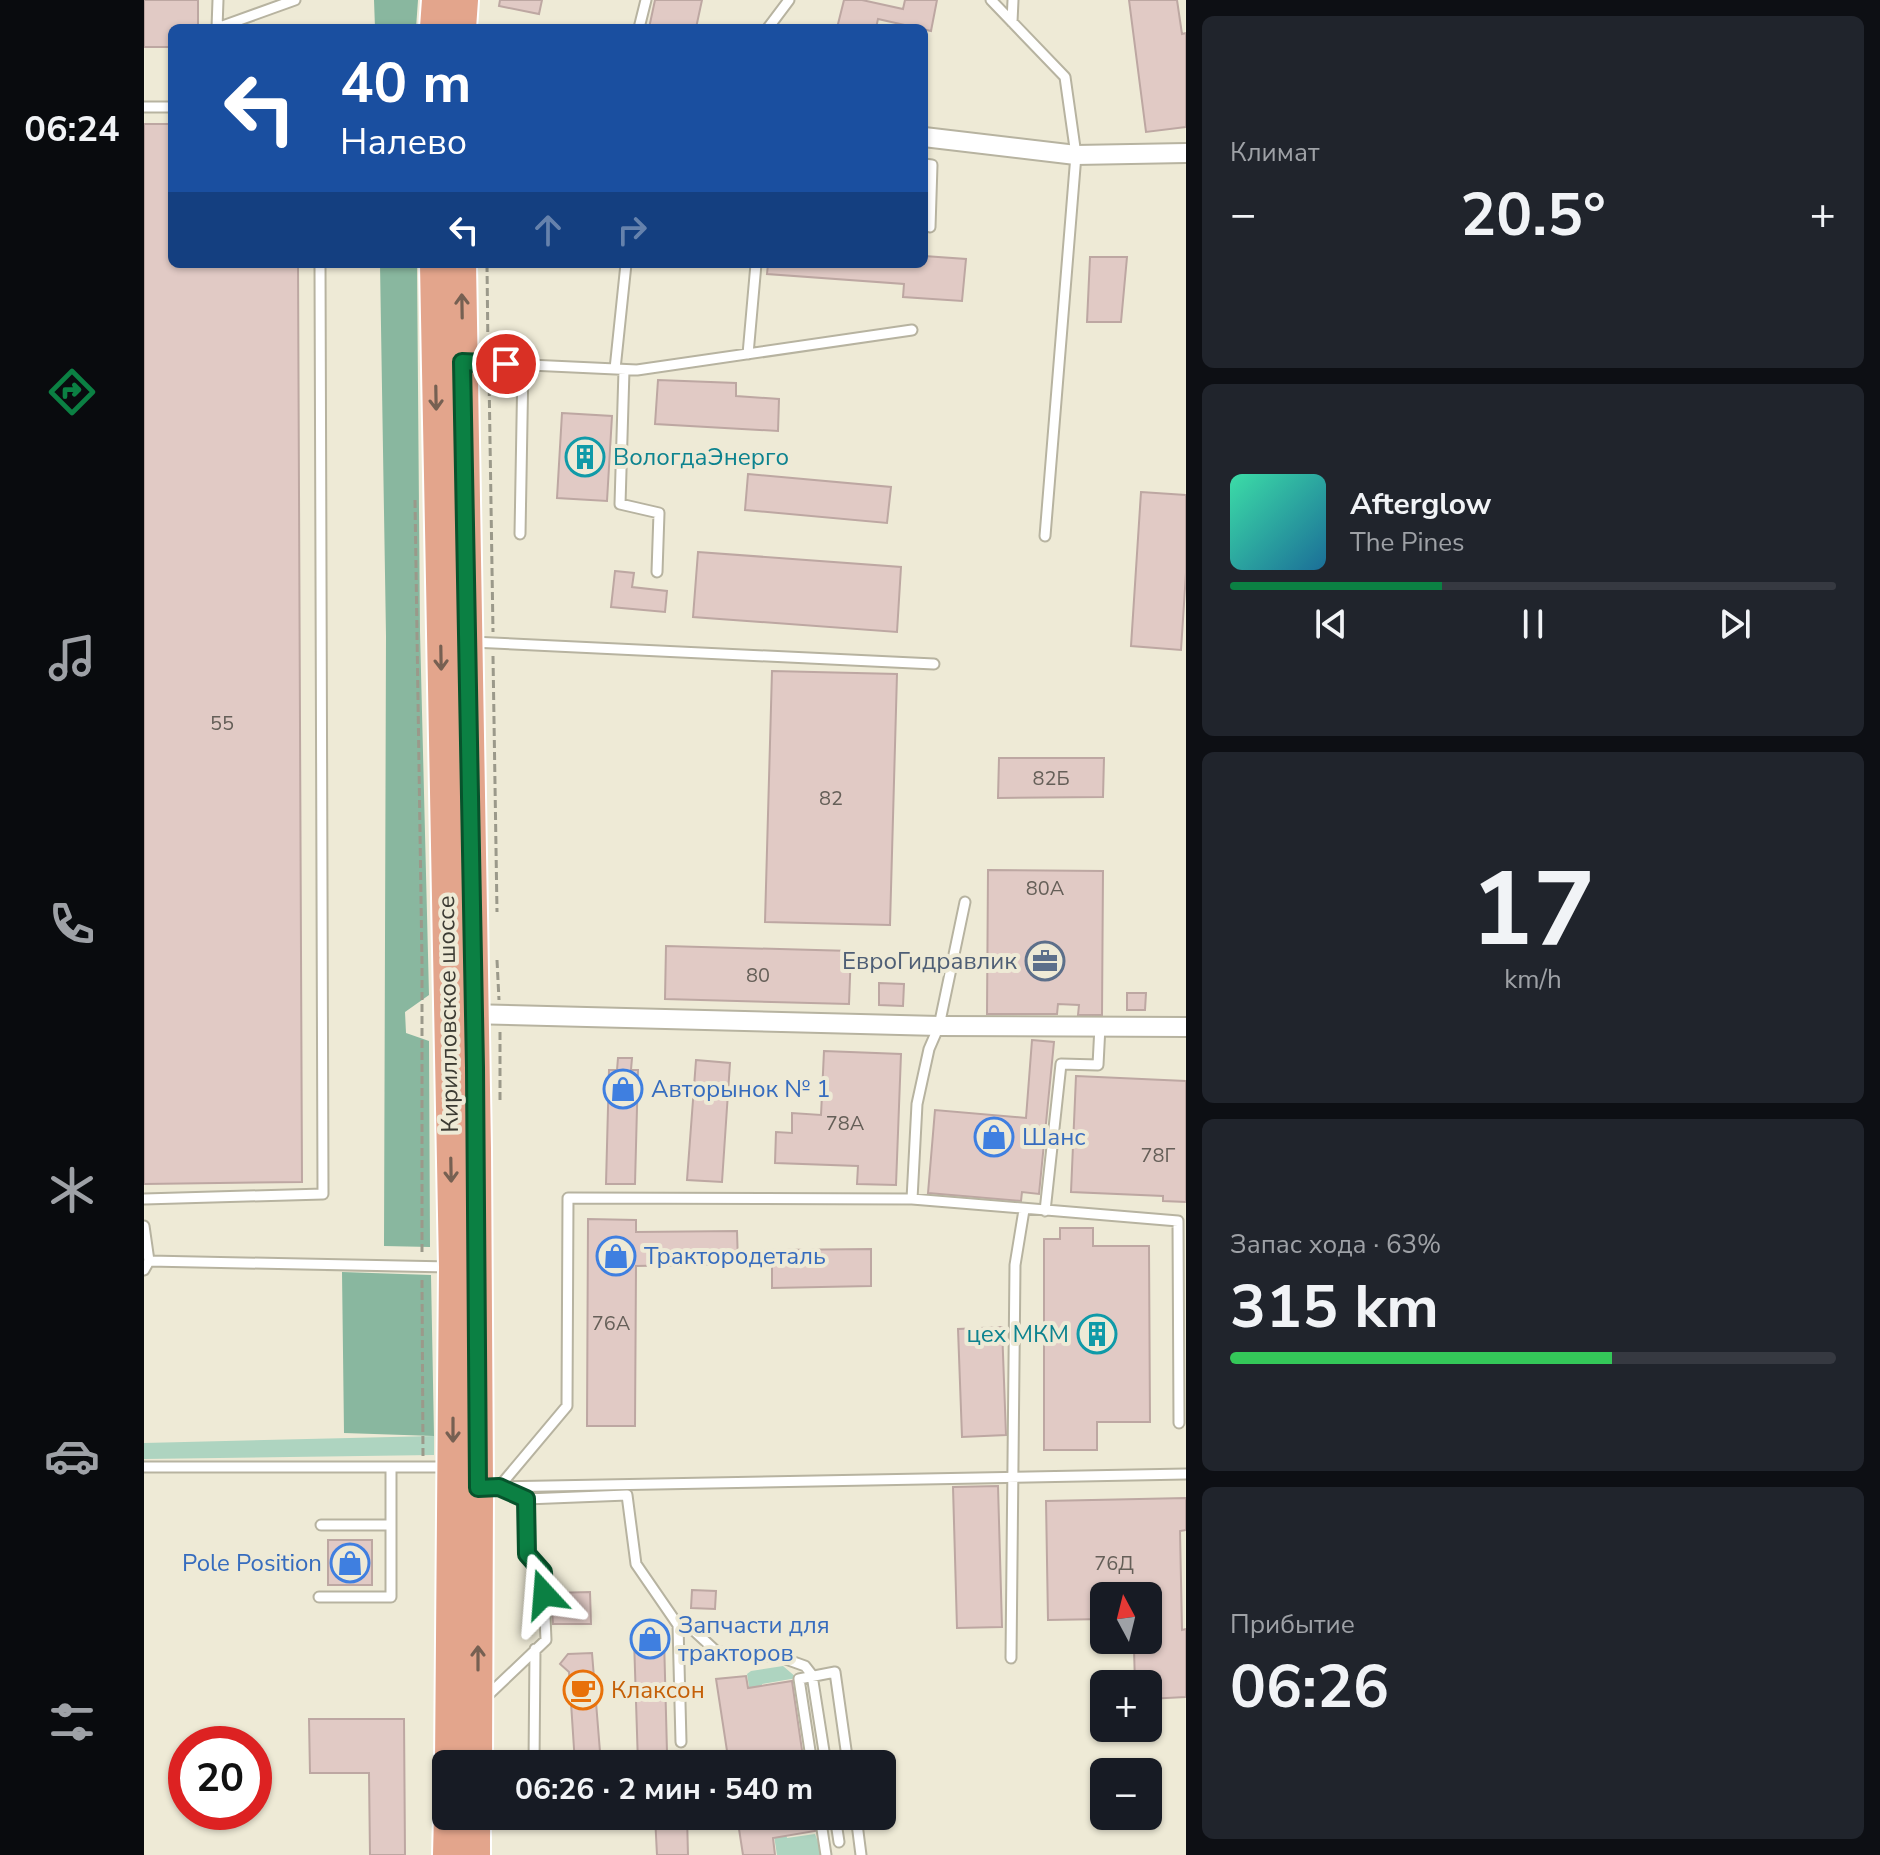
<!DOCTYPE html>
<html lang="ru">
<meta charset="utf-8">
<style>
:root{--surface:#171b24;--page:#20242c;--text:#f1f3f6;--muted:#9ea1a6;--line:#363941;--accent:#0b8043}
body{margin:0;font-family:"Nunito Sans",sans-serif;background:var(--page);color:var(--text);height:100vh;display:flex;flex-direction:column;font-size:30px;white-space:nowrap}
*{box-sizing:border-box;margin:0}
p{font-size:26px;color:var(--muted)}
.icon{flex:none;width:44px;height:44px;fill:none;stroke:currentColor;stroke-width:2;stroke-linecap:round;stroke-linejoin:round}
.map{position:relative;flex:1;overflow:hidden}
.panel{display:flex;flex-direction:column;gap:16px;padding:16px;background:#0d0f14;width:694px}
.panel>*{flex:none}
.guide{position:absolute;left:24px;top:24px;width:760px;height:244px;border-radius:12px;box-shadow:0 2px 6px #0004;background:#1a4fa0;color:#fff;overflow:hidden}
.needle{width:52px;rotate:353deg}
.tools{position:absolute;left:946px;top:1582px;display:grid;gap:16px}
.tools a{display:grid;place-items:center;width:72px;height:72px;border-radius:12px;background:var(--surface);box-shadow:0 2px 6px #0004;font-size:40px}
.speed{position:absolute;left:24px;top:1726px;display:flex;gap:16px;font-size:40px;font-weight:700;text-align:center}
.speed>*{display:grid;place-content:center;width:104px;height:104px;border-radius:50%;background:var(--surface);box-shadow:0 2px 6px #0004;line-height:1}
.speed .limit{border:12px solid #d22;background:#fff;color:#111}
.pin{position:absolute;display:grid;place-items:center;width:68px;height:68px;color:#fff;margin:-34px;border:4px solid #fff;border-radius:50%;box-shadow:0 2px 8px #0007}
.me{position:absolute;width:88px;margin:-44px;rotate:341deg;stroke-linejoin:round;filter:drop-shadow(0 0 6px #0008)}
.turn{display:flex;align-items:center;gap:28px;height:168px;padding:0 40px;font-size:36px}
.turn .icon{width:104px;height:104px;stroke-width:2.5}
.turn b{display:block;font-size:56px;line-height:68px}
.lanes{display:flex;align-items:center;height:76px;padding:0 40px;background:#0003;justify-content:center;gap:40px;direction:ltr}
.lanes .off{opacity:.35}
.big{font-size:60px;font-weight:700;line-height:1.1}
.panel .widget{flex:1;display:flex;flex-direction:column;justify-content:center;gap:12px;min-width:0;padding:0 28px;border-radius:12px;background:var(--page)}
.panel .dial{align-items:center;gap:0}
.dial b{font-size:104px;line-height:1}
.song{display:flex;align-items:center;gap:24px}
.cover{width:96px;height:96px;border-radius:12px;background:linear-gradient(135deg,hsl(160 70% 55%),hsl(200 70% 35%))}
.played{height:8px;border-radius:4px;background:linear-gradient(90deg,var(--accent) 35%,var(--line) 35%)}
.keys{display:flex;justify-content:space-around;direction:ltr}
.heat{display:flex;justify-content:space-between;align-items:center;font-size:44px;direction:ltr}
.charge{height:12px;border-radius:6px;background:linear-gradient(90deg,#34c759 63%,var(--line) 0)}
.trip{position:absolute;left:288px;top:1750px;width:464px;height:80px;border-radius:12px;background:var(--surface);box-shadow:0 2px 6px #0004;font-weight:700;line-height:80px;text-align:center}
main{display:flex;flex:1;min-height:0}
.menu{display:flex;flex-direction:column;width:144px;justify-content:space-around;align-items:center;background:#090b0e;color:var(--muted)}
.menu .icon{width:56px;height:56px}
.menu .active{color:var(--accent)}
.menu b{font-size:36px;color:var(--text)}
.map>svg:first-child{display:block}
.green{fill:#aed4c0}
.forest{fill:#89b79f}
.building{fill:#e1cac5;stroke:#bda7a2;stroke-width:2}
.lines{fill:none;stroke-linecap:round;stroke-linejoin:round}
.service-casing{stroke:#b7b3a0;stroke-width:13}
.minor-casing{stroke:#b7b3a0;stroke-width:22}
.primary-casing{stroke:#fff;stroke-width:34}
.path{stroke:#9b998a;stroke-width:3;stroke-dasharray:8 4;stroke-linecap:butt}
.service{stroke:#fff;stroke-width:9}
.minor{stroke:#fff;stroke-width:18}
.primary{stroke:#e3a58c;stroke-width:30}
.oneway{stroke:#766052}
.route-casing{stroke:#07532c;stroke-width:20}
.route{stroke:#0b8043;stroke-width:14}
.labels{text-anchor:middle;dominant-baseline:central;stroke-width:8;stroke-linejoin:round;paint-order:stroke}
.number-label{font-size:20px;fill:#655f58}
.culture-label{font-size:24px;fill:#0d838f;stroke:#eeead6;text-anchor:start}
.service-label{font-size:24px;fill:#4e5e75;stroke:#eeead6;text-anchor:end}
.street-label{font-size:24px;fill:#3c3b33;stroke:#eeead6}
.shop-label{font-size:24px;fill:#366cbe;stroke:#eeead6;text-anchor:start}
.food-label{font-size:24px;fill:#c56008;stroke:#eeead6;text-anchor:start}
</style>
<main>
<nav class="menu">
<b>06:24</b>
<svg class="icon active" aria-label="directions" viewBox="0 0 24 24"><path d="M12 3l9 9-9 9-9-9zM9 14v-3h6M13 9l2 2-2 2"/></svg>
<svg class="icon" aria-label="music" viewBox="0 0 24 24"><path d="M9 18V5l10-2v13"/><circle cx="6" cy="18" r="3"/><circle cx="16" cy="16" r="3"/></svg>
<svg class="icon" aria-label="phone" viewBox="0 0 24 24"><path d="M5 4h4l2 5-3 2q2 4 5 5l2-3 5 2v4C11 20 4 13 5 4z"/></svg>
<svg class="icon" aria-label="climate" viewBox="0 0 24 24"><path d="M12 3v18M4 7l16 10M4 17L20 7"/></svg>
<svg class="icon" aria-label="car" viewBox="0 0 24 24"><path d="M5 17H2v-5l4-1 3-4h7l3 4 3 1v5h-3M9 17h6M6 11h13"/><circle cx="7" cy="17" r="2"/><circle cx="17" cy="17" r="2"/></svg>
<svg class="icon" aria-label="filters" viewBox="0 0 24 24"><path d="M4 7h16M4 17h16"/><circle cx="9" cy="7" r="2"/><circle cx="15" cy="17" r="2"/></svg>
</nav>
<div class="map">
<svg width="1042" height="1855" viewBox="0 0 1042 1855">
<rect width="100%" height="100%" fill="#eeead6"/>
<path class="green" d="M 290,1436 L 290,1455 L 0,1459 L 0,1443 Z
M 639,1666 L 653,1678 L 618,1684 L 631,1764 L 618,1764 L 603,1674 L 607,1671 Z
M 627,1816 L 639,1816 L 643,1838 L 671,1834 L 679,1855 L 633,1855 Z"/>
<path class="forest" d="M 230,0 L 274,0 L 272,28 L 231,28 Z
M 236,264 L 273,264 L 276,631 L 285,995 L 261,1012 L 262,1033 L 285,1041 L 286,1247 L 240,1246 L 242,636 Z
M 198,1272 L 287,1275 L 290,1436 L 200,1433 Z"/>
<path class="building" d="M 0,0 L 54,0 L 54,28 L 28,28 L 28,47 L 0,47 Z
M 356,0 L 398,0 L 395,14 L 355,6 Z
M 511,0 L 558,0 L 552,28 L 505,28 Z
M 700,0 L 718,0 L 759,9 L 761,0 L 793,0 L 787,31 L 734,19 L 732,28 L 693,28 Z
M 985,0 L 1033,0 L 1038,34 L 1042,33 L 1042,127 L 1002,132 Z
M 0,124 L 28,124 L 28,264 L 154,264 L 158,1182 L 0,1184 Z
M 780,256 L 822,259 L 818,301 L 759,297 L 760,284 L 623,274 L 624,264 L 780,264 Z
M 946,257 L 983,257 L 977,322 L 943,322 Z
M 514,380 L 592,383 L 592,396 L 635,399 L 634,431 L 511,424 Z
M 418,413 L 468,416 L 463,501 L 413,498 Z
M 604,474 L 747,487 L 743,523 L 601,510 Z
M 997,492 L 1042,495 L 1042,573 L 1037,650 L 987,646 Z
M 554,552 L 757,567 L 753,632 L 549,617 Z
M 471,571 L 490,573 L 488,587 L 523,591 L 521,612 L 467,607 Z
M 628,671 L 753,674 L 746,925 L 621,922 Z
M 855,758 L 960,758 L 959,797 L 854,798 Z
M 844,870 L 959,871 L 958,1015 L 934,1015 L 935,1005 L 914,1004 L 913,1014 L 843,1014 Z
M 522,946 L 707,951 L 705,1004 L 521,999 Z
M 735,983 L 760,984 L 759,1006 L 735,1005 Z
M 983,993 L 1002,993 L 1001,1010 L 983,1010 Z
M 888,1040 L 910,1042 L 895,1194 L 878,1192 L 877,1201 L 784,1193 L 791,1110 L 882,1118 Z
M 680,1051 L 757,1054 L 752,1185 L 713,1184 L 714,1166 L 631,1163 L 632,1132 L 648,1133 L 648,1113 L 677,1115 Z
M 474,1058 L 488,1058 L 487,1070 L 494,1070 L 491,1184 L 462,1184 L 465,1070 L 473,1070 Z
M 552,1060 L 586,1063 L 578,1182 L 543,1180 Z
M 932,1076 L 1042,1081 L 1042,1202 L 1019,1201 L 1019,1196 L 927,1192 Z
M 444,1219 L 492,1220 L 492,1232 L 593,1231 L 594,1264 L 492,1266 L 491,1426 L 443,1426 Z
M 916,1228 L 949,1228 L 949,1246 L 1005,1246 L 1006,1422 L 953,1422 L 953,1450 L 900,1450 L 900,1239 L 916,1239 Z
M 727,1249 L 727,1286 L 628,1288 L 628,1250 Z
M 858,1327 L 862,1435 L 818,1437 L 814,1329 Z
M 854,1486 L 858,1627 L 813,1628 L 809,1487 Z
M 1042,1498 L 1042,1530 L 1036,1531 L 1038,1630 L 1042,1629 L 1042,1697 L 1004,1699 L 1004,1684 L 991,1684 L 990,1649 L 1006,1648 L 1004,1596 L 960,1596 L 960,1619 L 904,1620 L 902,1501 Z
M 184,1540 L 228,1540 L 228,1585 L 184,1585 Z
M 548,1590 L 572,1591 L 571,1609 L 547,1608 Z
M 446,1592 L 447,1624 L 409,1624 L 407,1593 Z
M 520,1638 L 523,1752 L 553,1752 L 554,1764 L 494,1764 L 490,1639 Z
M 448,1653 L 457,1764 L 431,1764 L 425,1672 L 416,1664 L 424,1654 Z
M 602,1676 L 604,1688 L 648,1681 L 660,1764 L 585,1764 L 572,1679 Z
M 165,1719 L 260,1719 L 261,1855 L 226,1855 L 225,1773 L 166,1773 Z
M 511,1816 L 543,1816 L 544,1855 L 513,1855 Z
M 593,1816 L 669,1816 L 671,1831 L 629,1838 L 631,1855 L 599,1855 Z"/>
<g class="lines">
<g class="service-casing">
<path id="service" d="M 74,0 L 73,28 L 151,0
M 847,0 L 921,77 L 932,155 L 901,536
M 868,22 L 869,0
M 495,28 L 502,0
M 624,28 L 645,0
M 0,107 L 28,107
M 780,164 L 788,165 L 786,227
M 604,354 L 612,264
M 322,362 L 493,370 L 768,330
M 471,369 L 482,264
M 480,370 L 476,504 L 515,513 L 513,572
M 376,534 L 379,365
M 328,642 L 790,664
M 0,1199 L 179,1194 L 176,264
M 768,1199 L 773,1104 L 785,1049 L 795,1026 L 821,902
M 901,1211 L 917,1064 L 954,1065 L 956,1026
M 0,1226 L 5,1261 L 0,1270
M 5,1261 L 306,1267
M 0,1467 L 305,1467
M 355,1487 L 423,1406 L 424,1198 L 768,1199 L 1034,1221 L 1035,1423
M 355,1487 L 1042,1474
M 382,1499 L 483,1495 L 492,1564 L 534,1625 L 537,1742
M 177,1525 L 247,1525
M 175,1597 L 247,1597 L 247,1467
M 534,1625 L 546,1627 L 573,1652 L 636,1657 L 661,1666 L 668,1675 L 682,1764
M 867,1658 L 871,1265 L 880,1210
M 342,1697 L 402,1640 L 399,1572 L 383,1554 L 382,1499 L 361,1490
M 390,1764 L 391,1649
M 668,1764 L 655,1679 L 691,1672 L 704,1764
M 676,1816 L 682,1855
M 691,1816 L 695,1842
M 712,1816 L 717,1855"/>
</g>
<g class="minor-casing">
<path id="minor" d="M 780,137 L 932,155 L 1042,153
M 323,1014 L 795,1026 L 1042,1027"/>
</g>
<g class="primary-casing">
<path id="primary" d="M 291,28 L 293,0
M 317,28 L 319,0
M 291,264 L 310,1267 L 306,1764
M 317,264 L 332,1149 L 334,1488 L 333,1764
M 304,1855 L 305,1816
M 331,1855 L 331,1816"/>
</g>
<path class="path" d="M 343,264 L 344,352
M 345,376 L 349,632
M 271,500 L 278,964 L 278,1256
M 349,656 L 353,912
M 353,960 L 355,1000
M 356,1100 L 356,1032
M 278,1280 L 279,1456"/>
<use href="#service" class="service"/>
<use href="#minor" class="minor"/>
<use href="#primary" class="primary"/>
</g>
<defs><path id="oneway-shaft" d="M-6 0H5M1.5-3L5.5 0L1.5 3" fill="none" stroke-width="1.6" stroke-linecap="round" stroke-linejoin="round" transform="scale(2)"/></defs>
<g class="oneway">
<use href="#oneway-shaft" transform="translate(318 306) rotate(-91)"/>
<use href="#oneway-shaft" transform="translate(292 398) rotate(89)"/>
<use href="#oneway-shaft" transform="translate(297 658) rotate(89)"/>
<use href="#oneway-shaft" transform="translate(307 1170) rotate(89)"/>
<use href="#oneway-shaft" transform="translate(309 1430) rotate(90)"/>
<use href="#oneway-shaft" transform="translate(334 1658) rotate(-90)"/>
</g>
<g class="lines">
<g class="route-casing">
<path id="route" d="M 362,364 L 318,362 L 331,1068 L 334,1488 L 355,1487 L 382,1499 L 383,1554 L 399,1572 L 400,1594"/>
</g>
<use href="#route" class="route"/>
</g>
<defs>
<g id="building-ring" transform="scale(2)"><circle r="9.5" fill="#eeead6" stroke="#0f9aa8" stroke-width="1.5"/><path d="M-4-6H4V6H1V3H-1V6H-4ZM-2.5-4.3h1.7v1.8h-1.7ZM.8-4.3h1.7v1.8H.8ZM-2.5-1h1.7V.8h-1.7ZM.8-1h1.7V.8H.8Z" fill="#0f9aa8"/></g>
<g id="office-ring" transform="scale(2)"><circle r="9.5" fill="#eeead6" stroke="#5c6f8a" stroke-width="1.5"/><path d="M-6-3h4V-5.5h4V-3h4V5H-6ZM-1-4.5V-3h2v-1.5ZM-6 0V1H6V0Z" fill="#5c6f8a"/></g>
<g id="shop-ring" transform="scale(2)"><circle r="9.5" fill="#eeead6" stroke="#3f7fe0" stroke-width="1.5"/><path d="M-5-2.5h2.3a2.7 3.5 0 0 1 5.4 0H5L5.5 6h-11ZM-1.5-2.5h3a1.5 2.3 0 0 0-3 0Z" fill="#3f7fe0"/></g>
<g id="cafe-ring" transform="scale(2)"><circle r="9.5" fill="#eeead6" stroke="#e8710a" stroke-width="1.5"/><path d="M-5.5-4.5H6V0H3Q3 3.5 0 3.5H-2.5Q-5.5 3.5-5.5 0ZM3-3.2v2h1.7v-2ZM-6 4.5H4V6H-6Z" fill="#e8710a"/></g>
</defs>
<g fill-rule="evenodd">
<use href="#building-ring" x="441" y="457"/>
<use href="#office-ring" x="901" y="961"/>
<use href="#shop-ring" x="479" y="1089"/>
<use href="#shop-ring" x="850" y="1137"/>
<use href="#shop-ring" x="472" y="1256"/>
<use href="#building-ring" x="953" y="1334"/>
<use href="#shop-ring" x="206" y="1563"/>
<use href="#shop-ring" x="506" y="1639"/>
<use href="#cafe-ring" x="439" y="1690"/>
</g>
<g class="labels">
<g class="number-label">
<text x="78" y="723">55</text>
<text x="907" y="778">82Б</text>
<text x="687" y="798">82</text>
<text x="901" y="888">80А</text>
<text x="614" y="975">80</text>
<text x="701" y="1123">78А</text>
<text x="1014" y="1155">78Г</text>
<text x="467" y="1323">76А</text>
<text x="970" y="1563">76Д</text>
</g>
<g class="culture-label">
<text x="469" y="457">ВологдаЭнерго</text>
<text x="925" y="1334" text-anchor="end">цех МКМ</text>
</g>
<g class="service-label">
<text x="873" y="961">ЕвроГидравлик</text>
</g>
<g class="street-label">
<text transform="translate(304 1014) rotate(-91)">Кирилловское шоссе</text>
</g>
<g class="shop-label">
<text x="507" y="1089">Авторынок № 1</text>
<text x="878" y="1137">Шанс</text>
<text x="500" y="1256">Трактородеталь</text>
<text x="178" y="1563" text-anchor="end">Pole Position</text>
<text x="534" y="1625">Запчасти для<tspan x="534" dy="28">тракторов</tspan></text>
</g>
<g class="food-label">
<text x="467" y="1690">Клаксон</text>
</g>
</g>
</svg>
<div class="tools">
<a><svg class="needle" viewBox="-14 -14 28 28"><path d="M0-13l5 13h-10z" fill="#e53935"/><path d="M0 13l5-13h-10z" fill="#9ea1a6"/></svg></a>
<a>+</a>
<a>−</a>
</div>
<div class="speed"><div class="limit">20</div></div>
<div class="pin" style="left:362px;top:364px;background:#d93025"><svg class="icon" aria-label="arrive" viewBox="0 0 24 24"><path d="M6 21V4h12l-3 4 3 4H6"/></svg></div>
<svg class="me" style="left:400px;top:1594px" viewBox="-20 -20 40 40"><path d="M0-17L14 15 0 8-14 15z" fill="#0b8043" stroke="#fff" stroke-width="4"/></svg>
<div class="trip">06:26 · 2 мин · 540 m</div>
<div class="guide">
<div class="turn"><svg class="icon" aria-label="left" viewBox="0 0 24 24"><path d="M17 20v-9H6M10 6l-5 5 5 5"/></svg><div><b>40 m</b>Налево</div></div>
<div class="lanes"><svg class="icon" aria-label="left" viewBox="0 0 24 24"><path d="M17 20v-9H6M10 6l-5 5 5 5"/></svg><svg class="icon off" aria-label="ahead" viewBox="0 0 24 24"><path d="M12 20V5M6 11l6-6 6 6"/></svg><svg class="icon off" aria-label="right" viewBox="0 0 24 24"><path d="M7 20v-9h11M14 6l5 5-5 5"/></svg></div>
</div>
</div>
<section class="panel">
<div class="widget"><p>Климат</p>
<div class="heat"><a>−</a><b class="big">20.5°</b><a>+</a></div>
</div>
<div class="widget">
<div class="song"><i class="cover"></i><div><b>Afterglow</b><p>The Pines</p></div></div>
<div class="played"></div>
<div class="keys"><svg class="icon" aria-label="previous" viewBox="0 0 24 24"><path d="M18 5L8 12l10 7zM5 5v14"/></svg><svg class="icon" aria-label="pause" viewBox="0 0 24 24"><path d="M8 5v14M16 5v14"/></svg><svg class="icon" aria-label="next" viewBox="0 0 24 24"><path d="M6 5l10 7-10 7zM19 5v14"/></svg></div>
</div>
<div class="widget dial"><b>17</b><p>km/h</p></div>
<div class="widget"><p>Запас хода · 63%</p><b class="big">315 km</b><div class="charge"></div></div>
<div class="widget"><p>Прибытие</p><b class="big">06:26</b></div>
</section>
</main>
